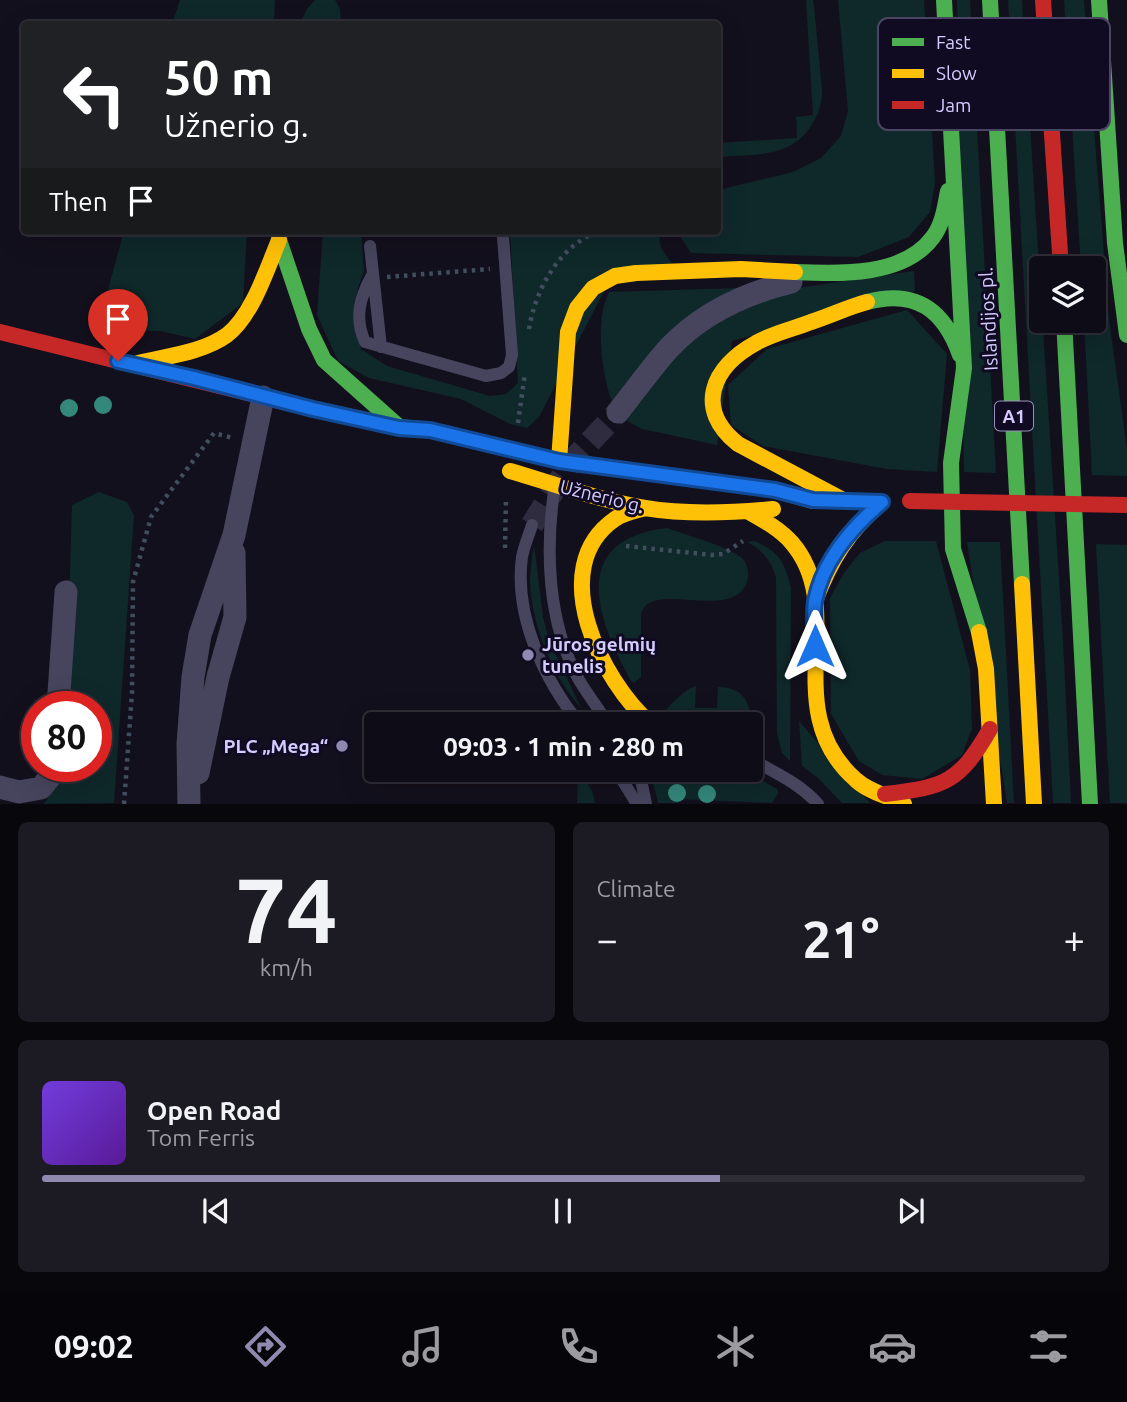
<!DOCTYPE html>
<meta charset="utf-8">
<style>
:root{--surface:#0e0c16;--page:#1c1a23;--text:#f1f3f6;--muted:#9b9ba1;--line:#2e2c35;--accent:#908ab0}
body{margin:0;font-family:Ubuntu,sans-serif;background:var(--page);color:var(--text);height:100vh;display:flex;flex-direction:column;font-size:26px;white-space:nowrap}
*{box-sizing:border-box;margin:0}
p{font-size:23px;color:var(--muted)}
.icon{flex:none;width:38px;height:38px;fill:none;stroke:currentColor;stroke-width:2;stroke-linecap:round;stroke-linejoin:round}
.map{position:relative;height:804px;overflow:hidden}
.side{display:flex;flex-direction:column;gap:18px;padding:18px;background:#08070c;flex:1}
.side>*{flex:none}
.banner{position:absolute;left:21px;top:21px;width:700px;height:214px;border-radius:7px;box-shadow:0 7px 28px #0002,0 0 0 2px var(--line);background:#202124;color:#fff;overflow:hidden}
.tools{position:absolute;left:1029px;top:256px;display:grid;gap:14px}
.tools a{display:grid;place-items:center;width:77px;height:77px;border-radius:7px;background:var(--surface);box-shadow:0 7px 28px #0002,0 0 0 2px var(--line);font-size:35px}
.speed{position:absolute;left:21px;top:691px;display:flex;gap:14px;font-size:35px;font-weight:700;text-align:center}
.speed>*{display:grid;place-content:center;width:91px;height:91px;border-radius:50%;background:var(--surface);box-shadow:0 7px 28px #0002,0 0 0 2px var(--line);line-height:1}
.speed .limit{border:10px solid #d22;background:#fff;color:#111}
.pin{position:absolute;display:grid;place-items:center;width:60px;height:60px;color:#fff;margin:-72px -30px;border-radius:50% 50% 50% 0;rotate:-45deg;box-shadow:0 0 7px #0007}
.pin .icon{rotate:45deg}
.me{position:absolute;width:77px;margin:-38px;rotate:0deg;stroke-linejoin:round;filter:drop-shadow(0 0 5px #0008)}
.turn{display:flex;align-items:center;gap:24px;height:147px;padding:0 28px;font-size:32px}
.turn .icon{width:91px;height:91px;stroke-width:2.5}
.turn b{display:block;font-size:49px;line-height:60px}
.then{display:flex;align-items:center;height:66px;padding:0 28px;background:#0003;gap:14px;font-size:26px}
.big{font-size:52px;font-weight:700;line-height:1.1}
.side .tile{flex:1;display:flex;flex-direction:column;justify-content:center;gap:10px;min-width:0;padding:0 24px;border-radius:10px;background:var(--page)}
.side .dial{align-items:center;gap:0}
.dial b{font-size:91px;line-height:1}
.song{display:flex;align-items:center;gap:21px}
.cover{width:84px;height:84px;border-radius:10px;background:linear-gradient(135deg,hsl(260 70% 55%),hsl(270 70% 35%))}
.played{height:7px;border-radius:4px;background:linear-gradient(90deg,var(--accent) 65%,var(--line) 65%)}
.keys{display:flex;justify-content:space-around;direction:ltr}
.heat{display:flex;justify-content:space-between;align-items:center;font-size:38px;direction:ltr}
.side .tiles{flex:1;display:grid;gap:18px;grid-template-columns:1fr 1fr}
.tile:last-child{grid-column:span 2}
.trip{position:absolute;left:364px;top:712px;width:399px;height:70px;border-radius:7px;background:var(--surface);box-shadow:0 7px 28px #0002,0 0 0 2px var(--line);font-weight:700;line-height:70px;text-align:center}
.dock{display:flex;height:112px;justify-content:space-around;align-items:center;background:#060509;color:var(--muted)}
.dock .icon{width:49px;height:49px}
.dock .on{color:var(--accent)}
.dock b{font-size:32px;color:var(--text)}
.map>svg:first-child{display:block}
.green{fill:#0f282a}
.lines{fill:none;stroke-linecap:round;stroke-linejoin:round}
.street-tunnel{stroke:#302c3f;stroke-width:23;stroke-dasharray:23 11;stroke-linecap:butt}
.path{stroke:#414e5e;stroke-width:4.5;stroke-dasharray:3.5 5;stroke-linecap:butt}
.lane{stroke:#47455e;stroke-width:12}
.street{stroke:#47455e;stroke-width:23}
.fast{stroke:#4caf50;stroke-width:16}
.slow{stroke:#ffc107;stroke-width:16}
.jam{stroke:#c62828;stroke-width:16}
.jam-bridge{stroke:#c62828;stroke-width:16}
.tree{fill:#34877b}
.route-casing{stroke:#114b97;stroke-width:18}
.route{stroke:#1a73e8;stroke-width:12}
.poi-dot{fill:#908ab0;stroke:#100b22;stroke-width:2.5}
.labels{text-anchor:middle;dominant-baseline:central;stroke-width:6;stroke-linejoin:round;paint-order:stroke}
.shield{fill:#100b22;stroke:#9992bd;stroke-width:2}
.shield-label{font-size:18px;font-weight:bold;fill:#d4ccff}
.street-label{font-size:19px;fill:#d4ccff;stroke:#100b22}
.poi-label{font-size:19px;font-weight:bold;fill:#d4ccff;stroke:#100b22;text-anchor:start}
.key{fill:#100b22;stroke:#4b4564;stroke-width:2}
.key-label{font-size:19px;fill:#d4ccff}
</style>
<div class="map">
<svg width="1127" height="804" viewBox="0 0 1127 804">
<rect width="100%" height="100%" fill="#13101d"/>
<path class="green" d="M 180,0 L 275,0 L 274,24 L 172,24 Z
M 315,0 L 335,0 L 340,9 L 341,24 L 300,24 L 307,9 Z
M 806,0 L 813,0 L 814,6 L 822,90 C 822,104 819,114 811,126 C 789,159 753,154 718,157 L 718,143 L 797,138 L 796,117 L 813,115 Z
M 838,0 L 924,0 L 935,183 L 930,212 L 909,237 L 858,257 L 691,253 L 681,238 L 681,231 L 718,231 L 718,190 L 793,172 L 821,158 L 841,136 L 848,111 Z
M 957,0 L 970,0 L 996,473 L 964,472 Z
M 1008,0 L 1022,0 L 1063,641 L 1071,803 L 1053,803 Z
M 1064,0 L 1084,0 L 1109,319 L 1127,449 L 1127,476 L 1092,475 L 1084,320 L 1094,320 L 1094,268 L 1081,268 Z
M 124,231 L 247,231 L 243,303 L 195,339 L 160,331 L 97,330 Z
M 323,231 L 361,232 L 364,272 L 358,287 L 354,322 L 361,349 L 387,366 L 490,396 L 506,394 L 518,383 L 510,231 L 658,231 L 661,248 L 673,265 L 616,268 L 539,417 L 527,428 L 510,424 L 461,399 L 369,378 L 338,361 L 317,315 Z
M 914,271 L 915,291 L 732,341 L 717,445 L 642,429 L 624,419 L 679,351 L 727,312 L 776,291 Z
M 739,288 L 612,401 C 601,374 595,319 609,292 Z
M 907,310 L 947,354 L 937,472 L 887,469 L 763,446 L 731,425 L 728,385 L 767,349 Z
M 99,492 L 127,502 L 134,515 L 114,803 L 44,804 L 64,773 L 64,767 L 96,766 L 96,707 L 66,707 L 72,505 Z
M 667,528 C 686,535 727,546 742,558 C 747,563 749,572 748,578 C 738,626 650,577 641,614 L 641,677 L 634,683 L 631,681 C 597,620 567,540 667,528 Z
M 754,541 C 780,552 784,561 791,588 L 790,761 L 782,753 L 777,733 L 776,578 C 772,561 762,550 747,542 Z
M 885,541 L 936,541 L 970,670 L 972,729 L 962,755 L 922,779 L 882,775 L 859,761 L 831,714 L 830,598 L 844,573 L 860,553 Z
M 967,542 L 1000,542 L 1014,803 L 1007,803 Z
M 1096,544 L 1127,545 L 1127,803 L 1110,803 Z
M 534,545 L 543,617 L 549,640 L 581,708 C 553,677 532,626 530,583 C 530,570 532,558 534,545 Z
M 696,686 L 695,708 L 717,708 L 718,687 C 752,688 750,711 753,739 L 751,741 L 751,724 L 676,724 L 665,719 L 665,711 C 674,702 683,690 696,686 Z
M 799,721 L 870,803 L 842,803 L 818,778 L 802,766 Z
M 650,770 L 738,770 L 754,776 L 777,789 L 778,793 L 772,803 L 679,799 L 678,803 L 658,803 Z
M 582,775 L 592,791 L 595,803 L 577,803 L 578,777 Z"/>
<g class="lines">
<path class="street-tunnel" d="M 532,525 L 572,461 L 618,412"/>
<path class="path" d="M 387,277 L 490,269
M 529,329 C 534,299 548,268 572,247 C 579,241 587,237 594,231
M 518,423 L 525,373
M 626,546 L 712,555 L 723,554 L 743,541
M 505,548 L 506,497
M 124,804 L 132,693 L 133,582 L 151,517 L 214,433 L 233,438"/>
<path class="lane" d="M 370,246 L 381,347
M 372,275 C 360,297 354,318 365,342 L 486,376 L 501,373 L 509,367 L 512,355 L 503,237
M 555,485 C 545,548 547,622 579,680 C 588,695 599,710 609,724
M 532,525 C 529,535 524,546 522,557 C 514,616 544,680 580,724
M 758,763 C 780,775 801,785 818,804
M 616,770 L 637,804
M 639,770 L 646,804"/>
<path class="street" d="M 618,412 C 635,391 651,368 669,348 C 701,314 746,293 791,282
M 58,707 L 66,592
M 198,773 L 218,677 L 235,617 L 234,553
M 0,787 L 19,792 L 41,788 L 54,772 L 54,766
M 189,804 L 188,744 L 193,677 L 200,635 L 234,535 L 263,397"/>
<path class="fast" d="M 944,0 L 964,368 L 951,463 L 953,549 L 979,632
M 990,0 L 1022,584
M 1099,0 L 1115,243 L 1127,335
M 279,240 L 309,329 L 324,360 L 397,425
M 795,272 C 839,274 904,277 933,237 C 943,224 945,206 948,191
M 867,302 C 916,289 944,310 960,355
M 1064,320 L 1090,804
M 296,405 L 399,427 L 430,430 L 559,461 L 775,490 L 813,501 L 840,501"/>
<path class="slow" d="M 138,363 C 166,356 202,353 227,335 C 252,316 267,269 279,240
M 559,461 L 568,332 L 577,308 L 593,288 L 615,276 L 636,273 L 741,269 L 795,272
M 510,471 C 554,484 599,500 645,508 C 687,515 731,513 773,509
M 847,502 L 738,444 C 694,409 712,367 756,343 C 773,333 793,329 811,322 C 830,316 848,307 867,302
M 645,508 C 635,511 623,513 615,519 C 544,568 602,682 651,724
M 749,512 C 765,521 781,530 792,543 C 850,611 776,710 856,780 C 869,792 888,796 904,804
M 1022,584 L 1034,804
M 815,601 C 831,559 848,532 882,502
M 979,632 L 986,669 L 994,804"/>
<path class="jam" d="M 1043,0 L 1061,268
M 0,332 L 296,405
M 751,761 L 757,763
M 885,794 C 945,787 959,783 990,729"/>
<path class="jam-bridge" d="M 910,501 L 1127,505"/>
</g>
<g class="tree">
<circle cx="103" cy="405" r="9"/>
<circle cx="69" cy="408" r="9"/>
<circle cx="677" cy="793" r="9"/>
<circle cx="707" cy="794" r="9"/>
</g>
<g class="lines">
<g class="route-casing">
<path id="route" d="M 118,361 L 194,378 L 313,409 L 399,428 L 430,430 L 559,461 L 775,490 L 813,500 L 882,502 C 851,528 823,560 815,601 C 813,615 815,632 815,646"/>
</g>
<use href="#route" class="route"/>
</g>
<g class="poi-dot">
<circle cx="528" cy="655" r="7"/>
<circle cx="342" cy="746" r="7"/>
</g>
<g class="labels">
<rect class="shield" x="995" y="401.5" width="38" height="29" rx="5"/>
<g class="shield-label">
<text x="1014" y="416">A1</text>
</g>
<g class="street-label">
<text transform="translate(988 319) rotate(-93)">Islandijos pl.</text>
<text transform="translate(602 496) rotate(14)">Užnerio g.</text>
</g>
<g class="poi-label">
<text x="542" y="644">Jūros gelmių<tspan x="542" dy="22">tunelis</tspan></text>
<text x="328" y="746" text-anchor="end">PLC „Mega“</text>
</g>
</g>
<rect x="878" y="18" width="232" height="112" rx="10" class="key"/>
<rect x="892" y="38" width="32" height="8" fill="#4caf50"/>
<rect x="892" y="69" width="32" height="9" fill="#ffc107"/>
<rect x="892" y="101" width="32" height="8" fill="#c62828"/>
<g class="key-label">
<text x="936" y="49">Fast</text>
<text x="936" y="80">Slow</text>
<text x="936" y="112">Jam</text>
</g>
</svg>
<div class="tools">
<a><svg class="icon" aria-label="layers" viewBox="0 0 24 24"><path d="M12 4l9 5-9 5-9-5zM3 14l9 5 9-5"/></svg></a>
</div>
<div class="speed"><div class="limit">80</div></div>
<div class="pin" style="left:118px;top:361px;background:#d93025"><svg class="icon" aria-label="arrive" viewBox="0 0 24 24"><path d="M6 21V4h12l-3 4 3 4H6"/></svg></div>
<svg class="me" style="left:815px;top:646px" viewBox="-20 -20 40 40"><path d="M0-17L14 15 0 8-14 15z" fill="#1a73e8" stroke="#fff" stroke-width="4"/></svg>
<div class="trip">09:03 · 1 min · 280 m</div>
<div class="banner">
<div class="turn"><svg class="icon" aria-label="left" viewBox="0 0 24 24"><path d="M17 20v-9H6M10 6l-5 5 5 5"/></svg><div><b>50 m</b>Užnerio g.</div></div>
<div class="then">Then<svg class="icon" aria-label="arrive" viewBox="0 0 24 24"><path d="M6 21V4h12l-3 4 3 4H6"/></svg></div>
</div>
</div>
<section class="side">
<div class="tiles">
<div class="tile dial"><b>74</b><p>km/h</p></div>
<div class="tile"><p>Climate</p>
<div class="heat"><a>−</a><b class="big">21°</b><a>+</a></div>
</div>
<div class="tile">
<div class="song"><i class="cover"></i><div><b>Open Road</b><p>Tom Ferris</p></div></div>
<div class="played"></div>
<div class="keys"><svg class="icon" aria-label="previous" viewBox="0 0 24 24"><path d="M18 5L8 12l10 7zM5 5v14"/></svg><svg class="icon" aria-label="pause" viewBox="0 0 24 24"><path d="M8 5v14M16 5v14"/></svg><svg class="icon" aria-label="next" viewBox="0 0 24 24"><path d="M6 5l10 7-10 7zM19 5v14"/></svg></div>
</div>
</div>
</section>
<nav class="dock">
<b>09:02</b>
<svg class="icon on" aria-label="directions" viewBox="0 0 24 24"><path d="M12 3l9 9-9 9-9-9zM9 14v-3h6M13 9l2 2-2 2"/></svg>
<svg class="icon" aria-label="music" viewBox="0 0 24 24"><path d="M9 18V5l10-2v13"/><circle cx="6" cy="18" r="3"/><circle cx="16" cy="16" r="3"/></svg>
<svg class="icon" aria-label="phone" viewBox="0 0 24 24"><path d="M5 4h4l2 5-3 2q2 4 5 5l2-3 5 2v4C11 20 4 13 5 4z"/></svg>
<svg class="icon" aria-label="climate" viewBox="0 0 24 24"><path d="M12 3v18M4 7l16 10M4 17L20 7"/></svg>
<svg class="icon" aria-label="car" viewBox="0 0 24 24"><path d="M5 17H2v-5l4-1 3-4h7l3 4 3 1v5h-3M9 17h6M6 11h13"/><circle cx="7" cy="17" r="2"/><circle cx="17" cy="17" r="2"/></svg>
<svg class="icon" aria-label="filters" viewBox="0 0 24 24"><path d="M4 7h16M4 17h16"/><circle cx="9" cy="7" r="2"/><circle cx="15" cy="17" r="2"/></svg>
</nav>
